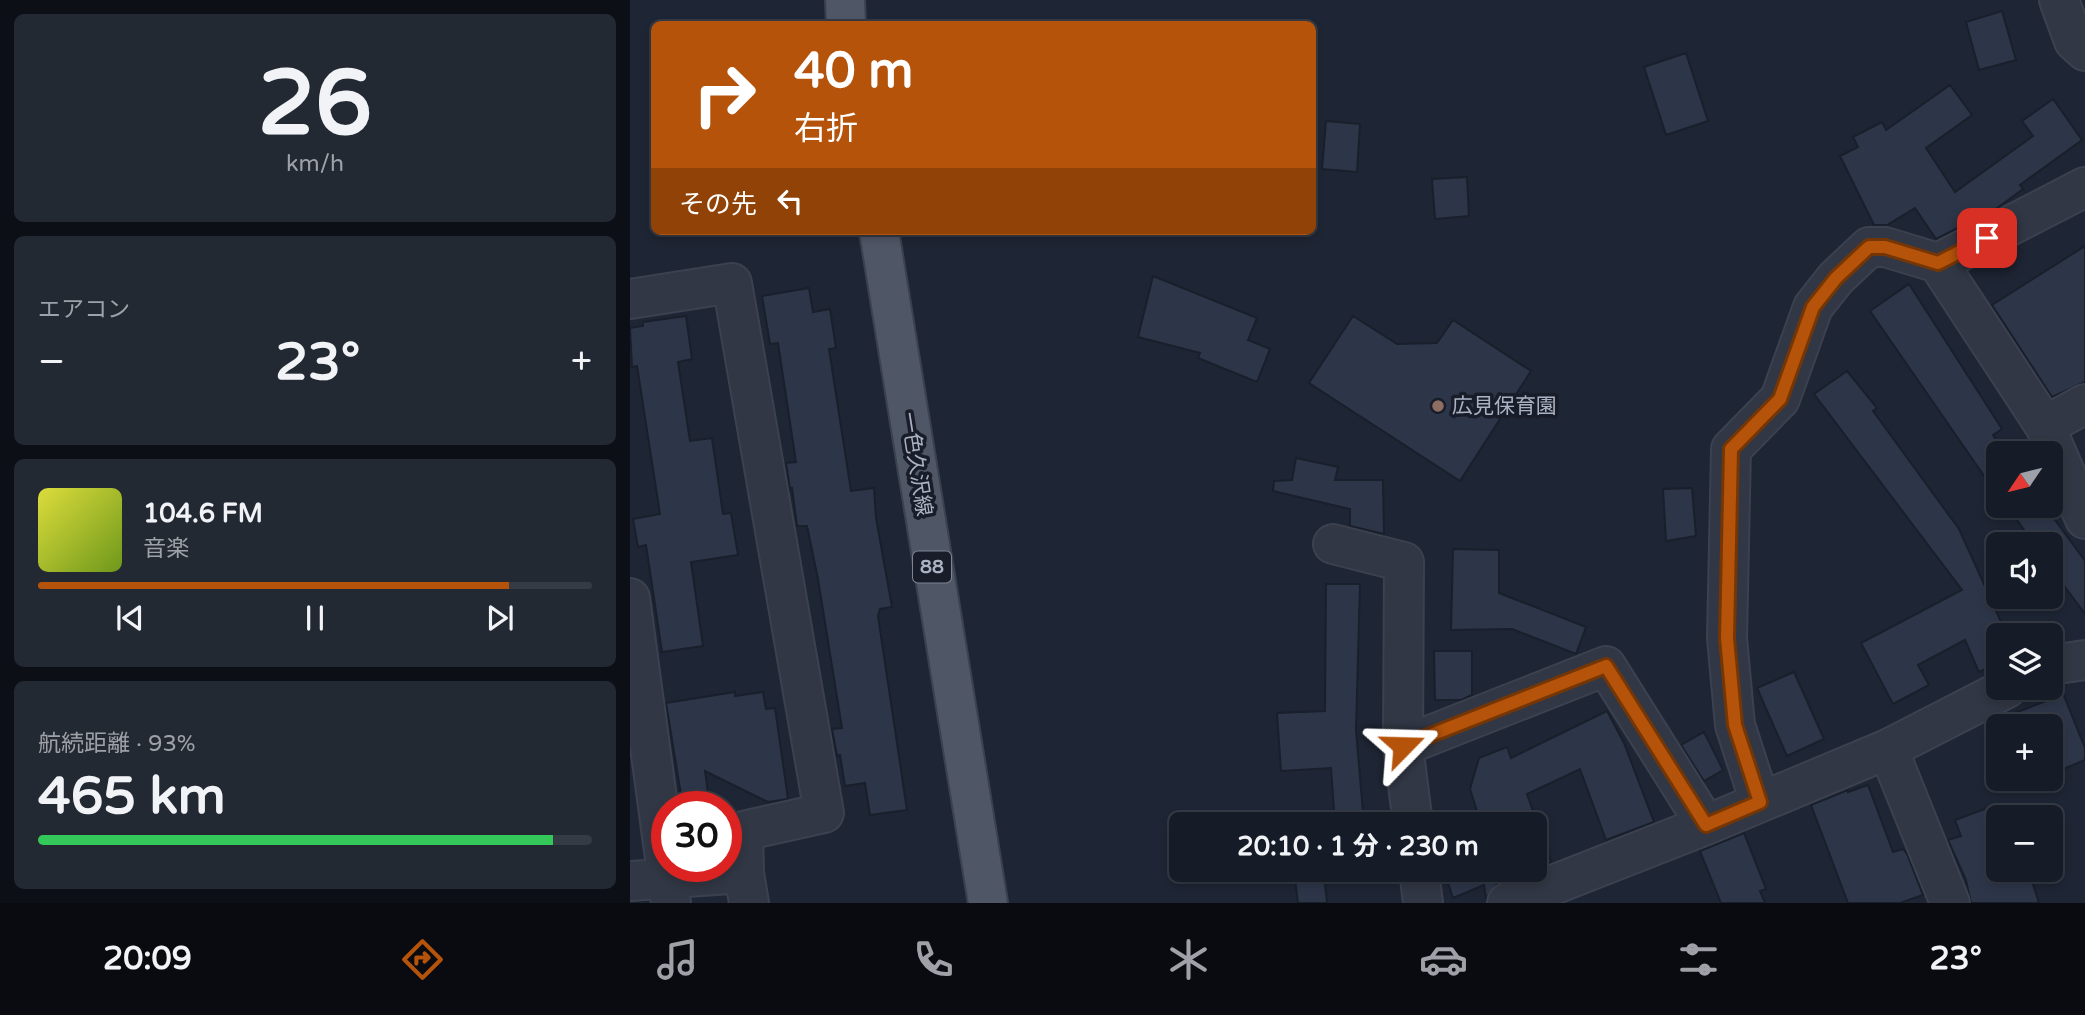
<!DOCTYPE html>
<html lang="ja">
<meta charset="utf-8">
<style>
:root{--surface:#161c27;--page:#232933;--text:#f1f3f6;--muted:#9ea1a7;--line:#353a44;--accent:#b45309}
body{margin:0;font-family:"Varela Round","Noto Sans JP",sans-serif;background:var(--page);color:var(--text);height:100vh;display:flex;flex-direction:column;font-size:26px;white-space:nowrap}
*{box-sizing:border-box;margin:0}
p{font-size:23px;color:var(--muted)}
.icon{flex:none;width:38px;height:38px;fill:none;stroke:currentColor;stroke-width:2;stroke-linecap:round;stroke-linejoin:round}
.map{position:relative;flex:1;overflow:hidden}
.details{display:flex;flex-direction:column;gap:14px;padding:14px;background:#0c0f15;width:630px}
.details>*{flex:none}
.banner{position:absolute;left:21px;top:21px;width:665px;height:214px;border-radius:10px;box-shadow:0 4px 10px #0003,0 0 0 2px var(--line);background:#b45309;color:#fff;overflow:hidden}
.needle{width:46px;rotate:235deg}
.buttons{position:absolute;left:1356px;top:441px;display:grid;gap:14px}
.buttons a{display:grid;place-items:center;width:77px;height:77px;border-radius:10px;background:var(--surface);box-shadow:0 4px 10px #0003,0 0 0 2px var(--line);font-size:35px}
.speed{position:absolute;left:21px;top:791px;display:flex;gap:14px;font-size:35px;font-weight:700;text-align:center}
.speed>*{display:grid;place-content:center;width:91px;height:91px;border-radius:50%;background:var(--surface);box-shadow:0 4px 10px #0003,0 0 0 2px var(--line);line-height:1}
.speed .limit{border:10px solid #d22;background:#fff;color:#111}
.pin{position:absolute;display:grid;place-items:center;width:60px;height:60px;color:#fff;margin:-30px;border-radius:14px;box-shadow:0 4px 10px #0006}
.me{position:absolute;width:77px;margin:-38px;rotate:68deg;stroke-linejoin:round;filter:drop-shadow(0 0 5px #0008)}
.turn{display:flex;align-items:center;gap:24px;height:147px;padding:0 28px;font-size:32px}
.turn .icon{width:91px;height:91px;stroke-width:2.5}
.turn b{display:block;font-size:49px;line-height:60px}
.then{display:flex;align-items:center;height:66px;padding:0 28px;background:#0003;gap:14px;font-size:26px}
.big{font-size:52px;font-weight:700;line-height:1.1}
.details .widget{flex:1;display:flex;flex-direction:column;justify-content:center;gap:10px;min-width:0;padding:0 24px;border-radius:10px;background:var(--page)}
.details .dial{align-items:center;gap:0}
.dial b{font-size:91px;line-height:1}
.song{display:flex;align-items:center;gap:21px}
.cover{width:84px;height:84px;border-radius:10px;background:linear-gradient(135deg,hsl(60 70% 55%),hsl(80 70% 35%))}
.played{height:7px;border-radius:4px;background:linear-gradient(90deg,var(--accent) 85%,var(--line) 85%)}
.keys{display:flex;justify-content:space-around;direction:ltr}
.heat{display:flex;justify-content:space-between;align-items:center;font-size:38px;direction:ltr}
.charge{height:10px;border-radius:5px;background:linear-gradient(90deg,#34c759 93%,var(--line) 0)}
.trip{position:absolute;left:539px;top:812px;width:378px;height:70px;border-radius:10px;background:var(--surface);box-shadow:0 4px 10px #0003,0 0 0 2px var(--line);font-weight:700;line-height:70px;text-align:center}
.tabs{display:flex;height:112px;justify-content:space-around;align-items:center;background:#090b10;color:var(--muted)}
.tabs .icon{width:49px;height:49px}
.tabs .current{color:var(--accent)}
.tabs b{font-size:32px;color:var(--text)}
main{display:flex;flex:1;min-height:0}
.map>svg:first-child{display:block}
.building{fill:#2d3649;stroke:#191f2b;stroke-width:2}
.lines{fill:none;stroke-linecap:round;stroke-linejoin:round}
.minor-casing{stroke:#3b414f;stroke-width:42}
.major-casing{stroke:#3b414f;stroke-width:42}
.minor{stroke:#323745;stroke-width:38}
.major{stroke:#4f5666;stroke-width:38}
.route-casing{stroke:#753606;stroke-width:18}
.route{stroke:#b45309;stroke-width:12}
.education-dot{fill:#8d6e63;stroke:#181d29;stroke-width:2.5}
.labels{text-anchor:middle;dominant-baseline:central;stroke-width:7;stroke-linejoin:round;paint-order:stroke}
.shield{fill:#181d29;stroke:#7f8595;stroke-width:2}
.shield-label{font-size:19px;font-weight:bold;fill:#abb2c3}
.poi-label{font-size:21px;fill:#abb2c3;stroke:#181d29;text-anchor:start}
.street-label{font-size:21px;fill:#abb2c3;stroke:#181d29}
</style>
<main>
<section class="details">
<div class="widget dial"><b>26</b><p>km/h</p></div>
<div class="widget"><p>エアコン</p>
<div class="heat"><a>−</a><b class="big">23°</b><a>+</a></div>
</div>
<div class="widget">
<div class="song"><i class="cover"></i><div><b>104.6 FM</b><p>音楽</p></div></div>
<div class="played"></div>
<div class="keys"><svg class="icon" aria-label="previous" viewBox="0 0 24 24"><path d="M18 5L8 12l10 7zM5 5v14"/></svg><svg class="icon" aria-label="pause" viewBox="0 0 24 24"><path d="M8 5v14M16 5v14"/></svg><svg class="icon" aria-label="next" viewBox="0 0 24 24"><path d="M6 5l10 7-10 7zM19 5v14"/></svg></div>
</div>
<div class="widget"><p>航続距離 · 93%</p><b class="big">465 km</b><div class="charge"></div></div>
</section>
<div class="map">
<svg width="1455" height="903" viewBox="0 0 1455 903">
<rect width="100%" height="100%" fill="#1e2534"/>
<path class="building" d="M 1372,11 L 1386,60 L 1349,70 L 1336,22 Z
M 1056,53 L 1078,121 L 1036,135 L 1014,67 Z
M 1320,85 L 1342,115 L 1296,148 L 1325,192 L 1403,136 L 1392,121 L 1423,99 L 1452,140 L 1390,185 L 1393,189 L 1366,209 L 1306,239 L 1285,208 L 1257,225 L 1244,225 L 1210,156 L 1228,147 L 1223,137 L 1252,122 L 1256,130 Z
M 696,121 L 730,124 L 727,172 L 692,169 Z
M 837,177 L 839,216 L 805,219 L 802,179 Z
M 1455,246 L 1455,382 L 1422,397 L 1362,305 Z
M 523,276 L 627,318 L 618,340 L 640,349 L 627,382 L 568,358 L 570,353 L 508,337 Z
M 1279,284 L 1372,429 L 1363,435 L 1368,443 L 1368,496 L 1240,311 Z
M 179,288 L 183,312 L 200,309 L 206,348 L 199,349 L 221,491 L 244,488 L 246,518 L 262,607 L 250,609 L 248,616 L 277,810 L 240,815 L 235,783 L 215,786 L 210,755 L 207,756 L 202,729 L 212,728 L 188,579 L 177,526 L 167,526 L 162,488 L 160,489 L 156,463 L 166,462 L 148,343 L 140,344 L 132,296 Z
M 56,316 L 62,359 L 48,362 L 60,441 L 82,438 L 93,514 L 101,513 L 108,555 L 61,562 L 73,646 L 32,652 L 16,545 L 8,547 L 3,519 L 30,514 L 7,366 L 2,367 L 0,328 L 13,326 L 13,322 Z
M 723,316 L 767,344 L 807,343 L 823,320 L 901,371 L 830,481 L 679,383 Z
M 1217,371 L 1247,408 L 1243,411 L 1329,529 L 1377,635 L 1368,635 L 1368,663 L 1349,672 L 1335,640 L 1288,665 L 1299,685 L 1263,704 L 1231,643 L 1332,590 L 1184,394 Z
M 666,458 L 708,467 L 705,480 L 753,480 L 754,534 L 720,526 L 720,509 L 643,491 L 644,481 L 662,480 Z
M 1062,488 L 1066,536 L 1036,541 L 1033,489 Z
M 1377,506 L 1415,506 L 1455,561 L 1455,614 L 1421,568 L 1421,544 L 1404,544 Z
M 823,549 L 869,550 L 869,593 L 956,627 L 946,654 L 882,629 L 821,630 Z
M 696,584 L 730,584 L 726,730 L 734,824 L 705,824 L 701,768 L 651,771 L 647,713 L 695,711 Z
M 804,651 L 842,651 L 842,695 L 831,700 L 805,700 Z
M 1164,672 L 1194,739 L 1157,756 L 1127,688 Z
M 1421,686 L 1430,686 L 1455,748 L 1455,760 L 1421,774 L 1421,726 L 1357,724 L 1421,699 Z
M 105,692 L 105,696 L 133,692 L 136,709 L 145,708 L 158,799 L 138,802 L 75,771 L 80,807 L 53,807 L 36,703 Z
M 977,711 L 994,743 L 1024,822 L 976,840 L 950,769 L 897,794 L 921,862 L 905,869 L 905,824 L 851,824 L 840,789 L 849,758 L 877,747 L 881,758 Z
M 1074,732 L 1093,770 L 1074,781 L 1051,745 Z
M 1238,785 L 1263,852 L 1273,849 L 1277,854 L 1293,895 L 1270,903 L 1218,903 L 1181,805 L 1218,790 L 1218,792 Z
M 1368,804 L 1368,881 L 1399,872 L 1409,903 L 1341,903 L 1336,880 L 1318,840 L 1331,836 L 1325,820 Z
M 1114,833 L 1136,889 L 1130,891 L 1135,903 L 1091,903 L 1070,851 Z
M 814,870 L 902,870 L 868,883 L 856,898 L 854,885 L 823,898 Z
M 694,875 L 697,903 L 668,903 L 665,879 Z"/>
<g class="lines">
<g class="minor-casing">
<path id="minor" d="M 1429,0 L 1444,41 L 1455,51
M 1308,263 L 1415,426 L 1455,404
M 0,299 L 102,283 L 194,813 L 113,831 L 114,873
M 1415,426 L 1455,519
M 703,544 L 774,562 L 773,746 L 783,824
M 0,598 L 41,903
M 1421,665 L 1455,660
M 773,746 L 976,666 L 1076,825
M 1258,749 L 1320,903
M 1130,802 L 1105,725 L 1097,638 L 1101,449 L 1150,399 L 1183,307 L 1206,278 L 1239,247 L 1255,247 L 1308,263 L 1455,187
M 789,870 L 793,903
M 0,881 L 114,873 L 119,903
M 877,903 L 1076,825 L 1258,749 L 1377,688"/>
</g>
<g class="major-casing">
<path id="major" d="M 215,0 L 216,24
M 249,231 L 358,903"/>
</g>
<use href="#minor" class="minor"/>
<use href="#major" class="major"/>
</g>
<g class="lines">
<g class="route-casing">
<path id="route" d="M 773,746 L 976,666 L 1076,825 L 1130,802 L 1105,725 L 1097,638 L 1101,449 L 1150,399 L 1183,307 L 1206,278 L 1239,247 L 1255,247 L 1308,263 L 1357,238"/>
</g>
<use href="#route" class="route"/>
</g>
<circle class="education-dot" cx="808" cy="406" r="7"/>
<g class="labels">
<rect class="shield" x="283" y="551.5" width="38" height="31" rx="5"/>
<g class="shield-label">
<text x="302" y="567">88</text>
</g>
<g class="poi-label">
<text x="822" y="406">広見保育園</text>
</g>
<g class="street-label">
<text transform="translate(286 464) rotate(81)">一色久沢線</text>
</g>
</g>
</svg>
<div class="buttons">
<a><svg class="needle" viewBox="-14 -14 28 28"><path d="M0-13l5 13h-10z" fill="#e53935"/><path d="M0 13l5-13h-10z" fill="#9ea1a7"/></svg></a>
<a><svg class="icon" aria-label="sound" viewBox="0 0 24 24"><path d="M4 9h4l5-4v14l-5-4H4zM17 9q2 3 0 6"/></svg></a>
<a><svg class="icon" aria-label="layers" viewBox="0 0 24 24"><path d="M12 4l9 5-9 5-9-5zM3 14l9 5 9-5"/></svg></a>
<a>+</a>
<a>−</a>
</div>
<div class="speed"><div class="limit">30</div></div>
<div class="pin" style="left:1357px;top:238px;background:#d93025"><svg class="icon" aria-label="arrive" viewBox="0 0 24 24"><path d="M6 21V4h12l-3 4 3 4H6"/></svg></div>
<svg class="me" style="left:773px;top:746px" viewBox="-20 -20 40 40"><path d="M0-17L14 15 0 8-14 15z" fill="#b45309" stroke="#fff" stroke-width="4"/></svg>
<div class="trip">20:10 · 1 分 · 230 m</div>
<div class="banner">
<div class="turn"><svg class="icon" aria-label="right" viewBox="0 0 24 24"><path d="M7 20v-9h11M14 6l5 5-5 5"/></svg><div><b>40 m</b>右折</div></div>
<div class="then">その先<svg class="icon" aria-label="left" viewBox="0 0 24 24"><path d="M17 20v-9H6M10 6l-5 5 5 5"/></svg></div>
</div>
</div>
</main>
<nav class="tabs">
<b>20:09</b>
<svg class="icon current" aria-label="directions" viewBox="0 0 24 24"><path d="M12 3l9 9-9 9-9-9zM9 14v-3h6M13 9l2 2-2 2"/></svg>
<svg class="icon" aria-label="music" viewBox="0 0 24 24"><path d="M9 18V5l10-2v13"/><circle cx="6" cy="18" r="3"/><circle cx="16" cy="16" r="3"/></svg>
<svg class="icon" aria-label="phone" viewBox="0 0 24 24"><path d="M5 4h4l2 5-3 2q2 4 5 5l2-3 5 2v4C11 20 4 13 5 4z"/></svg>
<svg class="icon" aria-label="climate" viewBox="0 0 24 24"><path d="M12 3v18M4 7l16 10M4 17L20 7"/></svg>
<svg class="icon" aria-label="car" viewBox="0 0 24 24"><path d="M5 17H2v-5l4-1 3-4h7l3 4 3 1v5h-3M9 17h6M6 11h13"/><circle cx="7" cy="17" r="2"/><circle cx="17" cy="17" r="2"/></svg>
<svg class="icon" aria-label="filters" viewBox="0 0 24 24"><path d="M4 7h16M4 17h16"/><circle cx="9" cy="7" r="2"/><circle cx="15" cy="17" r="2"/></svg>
<b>23°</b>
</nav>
